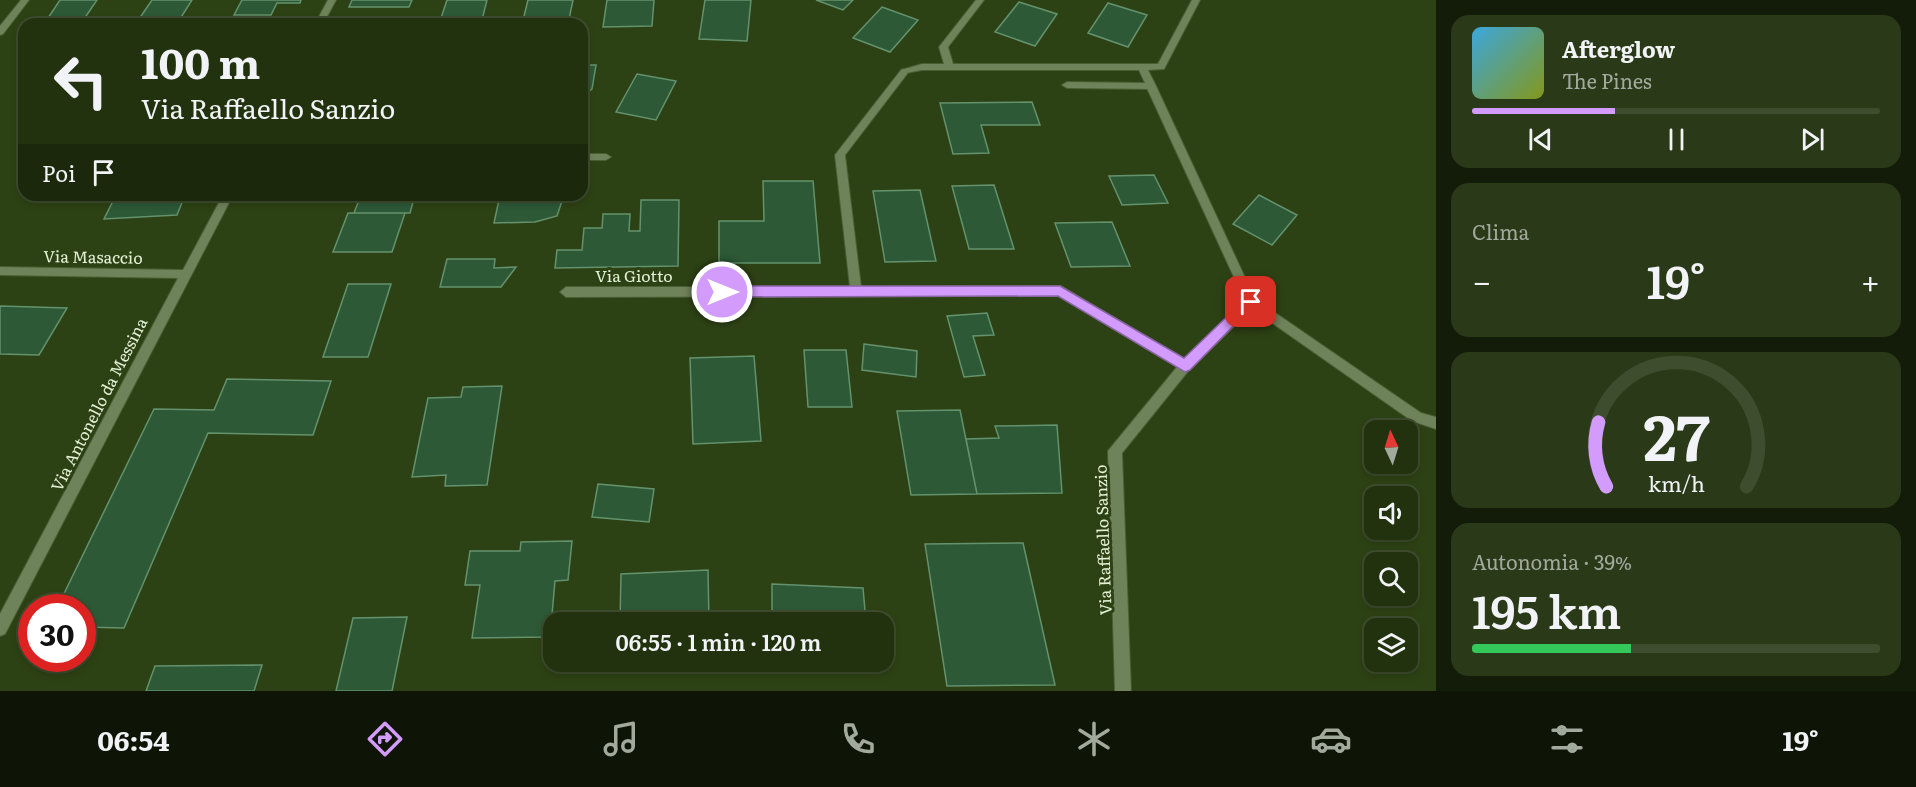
<!DOCTYPE html>
<html lang="it">
<meta charset="utf-8">
<style>
:root{--surface:#22320f;--page:#2a3a18;--text:#f1f3f6;--muted:#a2aa9e;--line:#3f4d2f;--accent:#d39cfc}
body{margin:0;font-family:Literata,serif;background:var(--page);color:var(--text);height:100vh;display:flex;flex-direction:column;font-size:22px;white-space:nowrap}
*{box-sizing:border-box;margin:0}
p{font-size:20px;color:var(--muted)}
.icon{flex:none;width:33px;height:33px;fill:none;stroke:currentColor;stroke-width:2;stroke-linecap:round;stroke-linejoin:round}
.map{position:relative;flex:1;overflow:hidden}
.drawer{display:flex;flex-direction:column;gap:15px;padding:15px;background:#131c08;width:480px}
.drawer>*{flex:none}
.banner{position:absolute;left:18px;top:18px;width:570px;height:183px;border-radius:18px;box-shadow:0 3px 9px #0003,0 0 0 2px var(--line);background:#22320f;color:var(--text);overflow:hidden}
.needle{width:39px;rotate:356deg}
.tools{position:absolute;left:1364px;top:420px;display:grid;gap:12px}
.tools a{display:grid;place-items:center;width:54px;height:54px;border-radius:12px;background:var(--surface);box-shadow:0 3px 9px #0003,0 0 0 2px var(--line);font-size:30px}
.speed{position:absolute;left:18px;top:594px;display:flex;gap:12px;font-size:30px;font-weight:700;text-align:center}
.speed>*{display:grid;place-content:center;width:78px;height:78px;border-radius:50%;background:var(--surface);box-shadow:0 3px 9px #0003,0 0 0 2px var(--line);line-height:1}
.speed .limit{border:9px solid #d22;background:#fff;color:#111}
.pin{position:absolute;display:grid;place-items:center;width:51px;height:51px;color:#fff;margin:-26px;border-radius:12px;box-shadow:0 3px 9px #0006}
.me{position:absolute;width:66px;margin:-33px;rotate:90deg;stroke-linejoin:round;filter:drop-shadow(0 0 4px #0008)}
.turn{display:flex;align-items:center;gap:21px;height:126px;padding:0 24px;font-size:27px}
.turn .icon{width:78px;height:78px;stroke-width:2.5}
.turn b{display:block;font-size:42px;line-height:51px}
.then{display:flex;align-items:center;height:57px;padding:0 24px;background:#0003;gap:12px;font-size:22px}
.big{font-size:45px;font-weight:600;line-height:1.1}
.drawer .tile{flex:1;display:flex;flex-direction:column;justify-content:center;gap:9px;min-width:0;padding:0 21px;border-radius:18px;background:var(--page)}
.drawer .dial{align-items:center;gap:0}
.dial svg{height:156px;overflow:visible;fill:none;stroke:var(--line);stroke-width:7;stroke-linecap:round;text-anchor:middle}
.dial text{fill:var(--text);stroke:none}
.song{display:flex;align-items:center;gap:18px}
.cover{width:72px;height:72px;border-radius:9px;background:linear-gradient(135deg,hsl(200 70% 55%),hsl(70 70% 35%))}
.played{height:6px;border-radius:3px;background:linear-gradient(90deg,var(--accent) 35%,var(--line) 35%)}
.keys{display:flex;justify-content:space-around;direction:ltr}
.heat{display:flex;justify-content:space-between;align-items:center;font-size:33px;direction:ltr}
.charge{height:9px;border-radius:4px;background:linear-gradient(90deg,#34c759 39%,var(--line) 0)}
.trip{position:absolute;left:543px;top:612px;width:351px;height:60px;border-radius:18px;background:var(--surface);box-shadow:0 3px 9px #0003,0 0 0 2px var(--line);font-weight:600;line-height:60px;text-align:center}
.dock{display:flex;height:96px;justify-content:space-around;align-items:center;background:#0e1406;color:var(--muted)}
.dock .icon{width:42px;height:42px}
.dock .on{color:var(--accent)}
.dock b{font-size:27px;color:var(--text)}
main{display:flex;flex:1;min-height:0}
.map>svg:first-child{display:block}
.building{fill:#2d5937;stroke:#64926d;stroke-width:1.5}
.lines{fill:none;stroke-linecap:round;stroke-linejoin:round}
.service-casing{stroke:#4a5e33;stroke-width:2}
.minor-casing{stroke:#4a5e33;stroke-width:2}
.service{fill:#6f835a;fill-rule:evenodd}
.minor{fill:#6f835a;fill-rule:evenodd}
.route{fill:#d39cfc;stroke:#8965a4;stroke-width:1.5}
.labels{text-anchor:middle;dominant-baseline:central;stroke-width:6;stroke-linejoin:round;paint-order:stroke}
.street-label{font-size:16px;fill:#e3f1d7;stroke:#2d4214}
</style>
<main>
<div class="map">
<svg width="1436" height="691" viewBox="0 0 1436 691">
<rect width="100%" height="100%" fill="#2d4214"/>
<path class="building" d="M 60,0 L 97,0 L 82,22 L 44,24 Z
M 152,0 L 192,0 L 180,19 L 139,19 Z
M 242,0 L 301,0 L 300,3 L 277,3 L 271,15 L 234,15 Z
M 352,0 L 412,0 L 409,7 L 349,7 Z
M 447,0 L 487,0 L 481,24 L 439,24 Z
M 528,0 L 573,0 L 568,24 L 522,24 Z
M 607,0 L 654,0 L 652,26 L 603,27 Z
M 705,0 L 751,0 L 747,41 L 699,39 Z
M 816,0 L 853,0 L 843,10 Z
M 1019,2 L 1057,14 L 1035,46 L 995,32 Z
M 1108,3 L 1147,15 L 1128,47 L 1088,33 Z
M 882,7 L 918,20 L 890,52 L 853,38 Z
M 582,65 L 596,65 L 592,89 L 582,96 Z
M 637,74 L 676,81 L 656,120 L 616,112 Z
M 1032,102 L 1040,125 L 981,125 L 989,153 L 953,154 L 940,103 Z
M 1154,175 L 1168,203 L 1122,205 L 1109,176 Z
M 763,181 L 813,181 L 820,263 L 719,263 L 719,221 L 764,221 Z
M 994,185 L 1014,249 L 969,249 L 952,186 Z
M 920,190 L 936,261 L 885,262 L 873,191 Z
M 116,195 L 185,195 L 177,215 L 104,219 Z
M 361,195 L 415,195 L 410,213 L 354,213 Z
M 500,195 L 564,195 L 557,216 L 535,222 L 494,223 Z
M 1259,195 L 1297,215 L 1272,245 L 1233,224 Z
M 641,200 L 679,200 L 678,266 L 555,268 L 557,250 L 582,250 L 584,228 L 602,228 L 603,214 L 630,214 L 629,231 L 640,231 Z
M 348,213 L 405,213 L 392,252 L 333,252 Z
M 1112,222 L 1130,266 L 1071,267 L 1055,223 Z
M 447,259 L 495,259 L 494,268 L 516,267 L 501,287 L 440,287 Z
M 348,284 L 391,284 L 368,357 L 323,357 Z
M 0,306 L 67,308 L 39,355 L 0,354 Z
M 987,313 L 994,335 L 973,336 L 985,375 L 964,377 L 947,316 Z
M 864,344 L 917,351 L 916,377 L 862,370 Z
M 804,350 L 846,350 L 852,407 L 808,407 Z
M 754,356 L 761,441 L 693,444 L 690,358 Z
M 227,379 L 331,381 L 313,435 L 208,433 L 124,628 L 82,627 L 82,608 L 57,608 L 154,409 L 214,410 Z
M 502,386 L 487,485 L 445,486 L 446,475 L 412,477 L 428,398 L 461,397 L 463,387 Z
M 960,410 L 977,494 L 911,495 L 897,411 Z
M 1057,425 L 1062,493 L 977,494 L 966,439 L 999,438 L 995,426 Z
M 598,484 L 654,489 L 649,522 L 592,517 Z
M 572,541 L 568,580 L 555,581 L 550,637 L 472,638 L 480,585 L 465,585 L 470,551 L 520,551 L 521,542 Z
M 1023,543 L 1055,685 L 947,686 L 925,544 Z
M 708,570 L 709,622 L 620,622 L 621,574 Z
M 772,584 L 863,588 L 866,622 L 772,622 Z
M 407,617 L 392,691 L 336,691 L 353,618 Z
M 772,662 L 840,662 L 840,668 L 772,665 Z
M 262,665 L 254,691 L 146,691 L 155,666 Z"/>
<g class="lines">
<g class="service-casing">
<path id="service" d="M 976,0 L 984,0 L 948,47 L 953,64 L 1158,64 L 1192,0 L 1200,0 L 1164,69 L 1148,70 L 1156,86 L 1151,89 L 1067,88 L 1062,85 L 1067,82 L 1145,83 L 1139,70 L 922,70 L 901,74 L 901,70 L 922,64 L 944,64 L 939,47 Z
M 582,154 L 606,154 L 611,157 L 606,160 L 582,160 Z"/>
</g>
<g class="minor-casing">
<path id="minor" d="M 21,0 L 29,0 L 3,34 L 0,35 L 0,26 Z
M 328,0 L 336,0 L 323,24 L 315,24 Z
M 904,69 L 907,70 L 907,74 L 845,155 L 861,287 L 1061,286 L 1184,359 L 1245,301 L 1146,86 L 1151,83 L 1156,86 L 1255,299 L 1421,413 L 1436,417 L 1436,429 L 1412,421 L 1252,309 L 1189,370 L 1122,453 L 1131,691 L 1115,691 L 1108,451 L 1177,367 L 1059,296 L 566,297 L 560,292 L 566,287 L 850,287 L 835,155 L 901,70 Z
M 223,195 L 233,195 L 5,634 L 0,636 L 0,614 L 178,278 L 0,275 L 0,267 L 183,270 Z"/>
</g>
<use href="#service" class="service"/>
<use href="#minor" class="minor"/>
</g>
<path class="route" d="M 722,286 L 1060,286 L 1184,358 L 1246,298 L 1255,298 L 1257,302 L 1190,370 L 1185,372 L 1058,296 L 722,297 L 716,292 Z"/>
<g class="labels">
<g class="street-label">
<text transform="translate(93 256) rotate(1)">Via Masaccio</text>
<text x="634" y="275">Via Giotto</text>
<text transform="translate(98 404) rotate(-63)">Via Antonello da Messina</text>
<text transform="translate(1102 540) rotate(-92)">Via Raffaello Sanzio</text>
</g>
</g>
</svg>
<div class="tools">
<a><svg class="needle" viewBox="-14 -14 28 28"><path d="M0-13l5 13h-10z" fill="#e53935"/><path d="M0 13l5-13h-10z" fill="#a2aa9e"/></svg></a>
<a><svg class="icon" aria-label="sound" viewBox="0 0 24 24"><path d="M4 9h4l5-4v14l-5-4H4zM17 9q2 3 0 6"/></svg></a>
<a><svg class="icon" aria-label="search" viewBox="0 0 24 24"><circle cx="10" cy="10" r="6"/><path d="M15 15l6 6"/></svg></a>
<a><svg class="icon" aria-label="layers" viewBox="0 0 24 24"><path d="M12 4l9 5-9 5-9-5zM3 14l9 5 9-5"/></svg></a>
</div>
<div class="speed"><div class="limit">30</div></div>
<div class="pin" style="left:1251px;top:302px;background:#d93025"><svg class="icon" aria-label="arrive" viewBox="0 0 24 24"><path d="M6 21V4h12l-3 4 3 4H6"/></svg></div>
<svg class="me" style="left:722px;top:292px" viewBox="-20 -20 40 40"><circle r="17" fill="#d39cfc" stroke="#fff" stroke-width="3"/><path d="M0-11L8 9 0 5-8 9z" fill="#fff"/></svg>
<div class="trip">06:55 · 1 min · 120 m</div>
<div class="banner">
<div class="turn"><svg class="icon" aria-label="left" viewBox="0 0 24 24"><path d="M17 20v-9H6M10 6l-5 5 5 5"/></svg><div><b>100 m</b>Via Raffaello Sanzio</div></div>
<div class="then">Poi<svg class="icon" aria-label="arrive" viewBox="0 0 24 24"><path d="M6 21V4h12l-3 4 3 4H6"/></svg></div>
</div>
</div>
<section class="drawer">
<div class="tile">
<div class="song"><i class="cover"></i><div><b>Afterglow</b><p>The Pines</p></div></div>
<div class="played"></div>
<div class="keys"><svg class="icon" aria-label="previous" viewBox="0 0 24 24"><path d="M18 5L8 12l10 7zM5 5v14"/></svg><svg class="icon" aria-label="pause" viewBox="0 0 24 24"><path d="M8 5v14M16 5v14"/></svg><svg class="icon" aria-label="next" viewBox="0 0 24 24"><path d="M6 5l10 7-10 7zM19 5v14"/></svg></div>
</div>
<div class="tile"><p>Clima</p>
<div class="heat"><a>−</a><b class="big">19°</b><a>+</a></div>
</div>
<div class="tile dial"><svg viewBox="0 0 100 80">
<path d="M14 69A42 42 0 1 1 86 69"/>
<path d="M14 69A42 42 0 0 1 10 36" stroke="#d39cfc"/>
<text x="50" y="56" font-size="32" font-weight="700">27</text>
<text x="50" y="72" font-size="11">km/h</text>
</svg></div>
<div class="tile"><p>Autonomia · 39%</p><b class="big">195 km</b><div class="charge"></div></div>
</section>
</main>
<nav class="dock">
<b>06:54</b>
<svg class="icon on" aria-label="directions" viewBox="0 0 24 24"><path d="M12 3l9 9-9 9-9-9zM9 14v-3h6M13 9l2 2-2 2"/></svg>
<svg class="icon" aria-label="music" viewBox="0 0 24 24"><path d="M9 18V5l10-2v13"/><circle cx="6" cy="18" r="3"/><circle cx="16" cy="16" r="3"/></svg>
<svg class="icon" aria-label="phone" viewBox="0 0 24 24"><path d="M5 4h4l2 5-3 2q2 4 5 5l2-3 5 2v4C11 20 4 13 5 4z"/></svg>
<svg class="icon" aria-label="climate" viewBox="0 0 24 24"><path d="M12 3v18M4 7l16 10M4 17L20 7"/></svg>
<svg class="icon" aria-label="car" viewBox="0 0 24 24"><path d="M5 17H2v-5l4-1 3-4h7l3 4 3 1v5h-3M9 17h6M6 11h13"/><circle cx="7" cy="17" r="2"/><circle cx="17" cy="17" r="2"/></svg>
<svg class="icon" aria-label="filters" viewBox="0 0 24 24"><path d="M4 7h16M4 17h16"/><circle cx="9" cy="7" r="2"/><circle cx="15" cy="17" r="2"/></svg>
<b>19°</b>
</nav>
